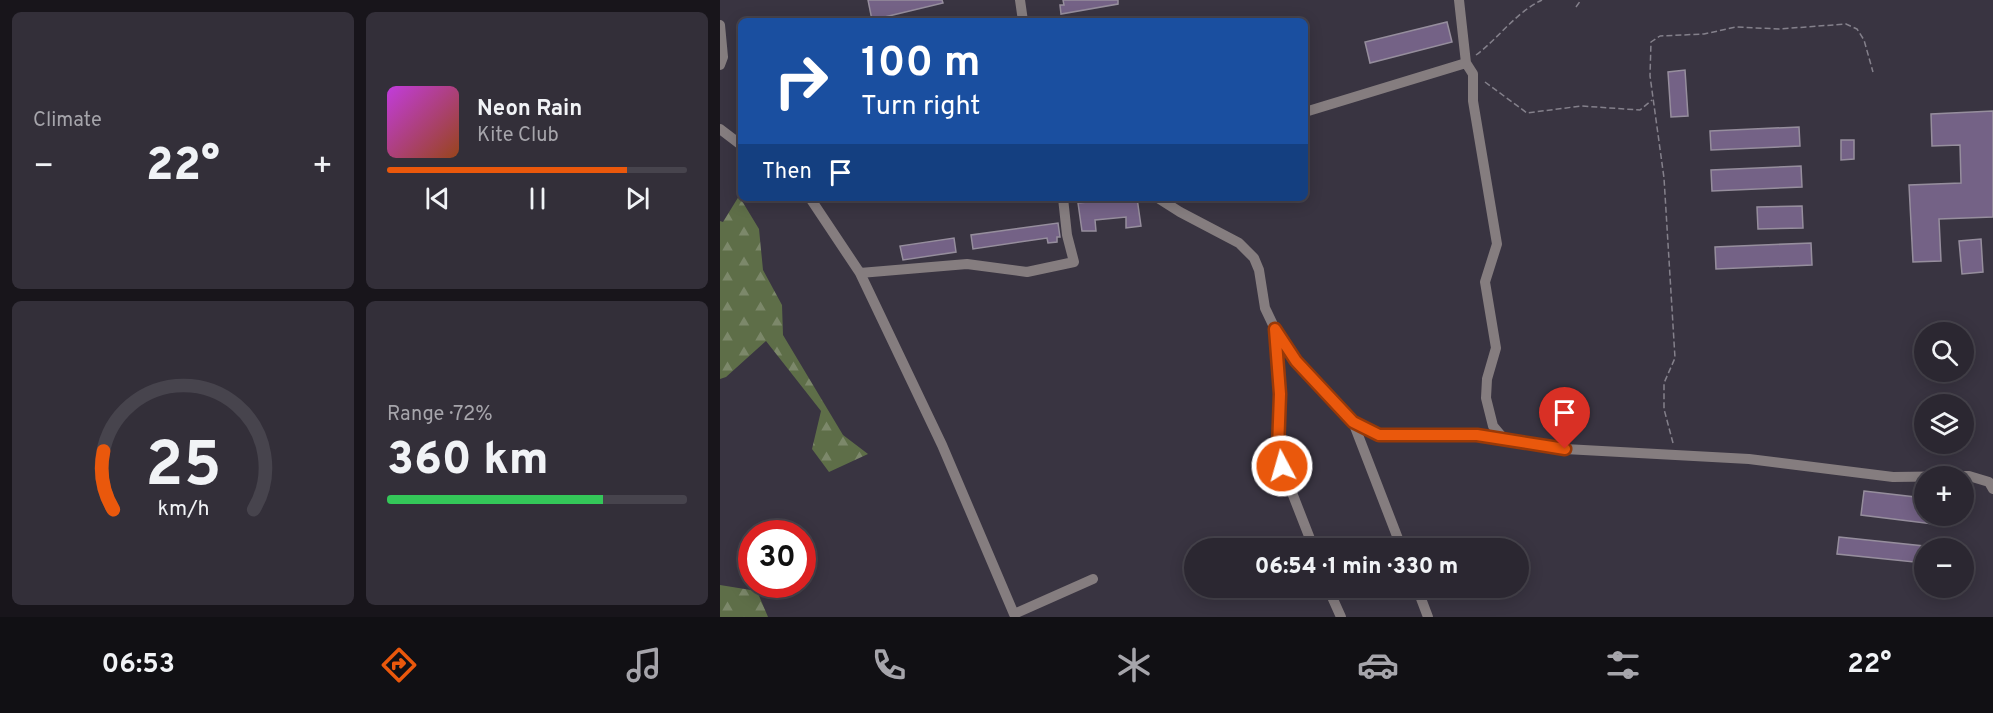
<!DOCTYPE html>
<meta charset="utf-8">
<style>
:root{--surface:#2b2731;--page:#332f39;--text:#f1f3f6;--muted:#a6a5ab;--line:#47444d;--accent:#ea580c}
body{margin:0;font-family:Overpass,sans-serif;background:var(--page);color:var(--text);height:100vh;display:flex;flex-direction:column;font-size:22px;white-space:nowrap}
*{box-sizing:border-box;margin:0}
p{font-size:20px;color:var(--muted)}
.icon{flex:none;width:33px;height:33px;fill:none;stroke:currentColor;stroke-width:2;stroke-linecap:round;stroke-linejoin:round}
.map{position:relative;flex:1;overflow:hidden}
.drawer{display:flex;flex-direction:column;gap:12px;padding:12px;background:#18151b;width:720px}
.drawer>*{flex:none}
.banner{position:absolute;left:18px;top:18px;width:570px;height:183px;border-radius:9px;box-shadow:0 3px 15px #0003,0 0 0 2px var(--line);background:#1a4fa0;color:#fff;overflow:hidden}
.buttons{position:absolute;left:1194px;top:322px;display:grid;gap:12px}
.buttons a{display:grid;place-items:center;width:60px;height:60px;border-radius:50%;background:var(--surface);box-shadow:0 3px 15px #0003,0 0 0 2px var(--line);font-size:30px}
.speed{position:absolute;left:18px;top:520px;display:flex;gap:12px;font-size:30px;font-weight:700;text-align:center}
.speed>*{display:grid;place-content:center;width:78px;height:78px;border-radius:50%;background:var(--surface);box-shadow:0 3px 15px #0003,0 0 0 2px var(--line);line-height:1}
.speed .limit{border:9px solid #d22;background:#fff;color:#111}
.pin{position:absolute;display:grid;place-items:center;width:51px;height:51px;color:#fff;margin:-62px -26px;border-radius:50% 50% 50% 0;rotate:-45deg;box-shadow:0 0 6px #0007}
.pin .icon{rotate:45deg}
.me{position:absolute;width:66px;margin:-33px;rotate:354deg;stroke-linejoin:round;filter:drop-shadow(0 0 4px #0008)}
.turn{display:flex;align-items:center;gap:21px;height:126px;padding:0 24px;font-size:27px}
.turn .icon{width:78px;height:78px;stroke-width:2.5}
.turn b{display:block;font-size:42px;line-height:51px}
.then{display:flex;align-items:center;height:57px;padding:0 24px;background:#0003;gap:12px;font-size:22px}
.big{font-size:45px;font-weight:800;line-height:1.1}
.drawer .widget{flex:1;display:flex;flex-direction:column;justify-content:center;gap:9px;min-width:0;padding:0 21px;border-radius:9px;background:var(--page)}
.drawer .dial{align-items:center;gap:0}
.dial svg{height:156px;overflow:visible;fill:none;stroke:var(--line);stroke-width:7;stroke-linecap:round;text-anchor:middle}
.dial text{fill:var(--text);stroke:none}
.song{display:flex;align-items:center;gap:18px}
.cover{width:72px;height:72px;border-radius:9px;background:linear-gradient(135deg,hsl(290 70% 55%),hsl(20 70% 35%))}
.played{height:6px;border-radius:3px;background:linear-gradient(90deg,var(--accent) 80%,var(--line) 80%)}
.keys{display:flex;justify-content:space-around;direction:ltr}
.heat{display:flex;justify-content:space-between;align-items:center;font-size:33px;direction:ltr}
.charge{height:9px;border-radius:4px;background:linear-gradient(90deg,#34c759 72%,var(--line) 0)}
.drawer .tiles{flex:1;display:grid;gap:12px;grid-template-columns:repeat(2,1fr)}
.trip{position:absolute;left:464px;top:538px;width:345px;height:60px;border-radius:30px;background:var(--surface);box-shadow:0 3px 15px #0003,0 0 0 2px var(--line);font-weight:800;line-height:60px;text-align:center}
.tab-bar{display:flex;height:96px;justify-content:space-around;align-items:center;background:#111014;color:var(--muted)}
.tab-bar .icon{width:42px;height:42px}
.tab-bar .current{color:var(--accent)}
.tab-bar b{font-size:27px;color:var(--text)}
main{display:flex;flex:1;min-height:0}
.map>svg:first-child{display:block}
.forest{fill:url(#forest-firs)}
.building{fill:#746286;stroke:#968e9d;stroke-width:1.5}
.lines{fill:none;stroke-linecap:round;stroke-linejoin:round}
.path{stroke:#84808b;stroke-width:1.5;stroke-dasharray:6 3;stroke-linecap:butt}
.street{stroke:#857d7f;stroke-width:10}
.route-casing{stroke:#983908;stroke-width:15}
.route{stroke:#ea580c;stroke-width:10}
</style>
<main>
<section class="drawer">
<div class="tiles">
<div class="widget"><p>Climate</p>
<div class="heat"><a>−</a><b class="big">22°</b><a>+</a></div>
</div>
<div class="widget">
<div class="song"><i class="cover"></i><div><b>Neon Rain</b><p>Kite Club</p></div></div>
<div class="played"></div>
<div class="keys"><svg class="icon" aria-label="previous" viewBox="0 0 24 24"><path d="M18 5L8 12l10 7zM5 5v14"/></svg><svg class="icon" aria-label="pause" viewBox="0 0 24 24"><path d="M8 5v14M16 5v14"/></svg><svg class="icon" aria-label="next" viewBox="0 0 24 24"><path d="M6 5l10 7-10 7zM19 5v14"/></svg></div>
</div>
<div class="widget dial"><svg viewBox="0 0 100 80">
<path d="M14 69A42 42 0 1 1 86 69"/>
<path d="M14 69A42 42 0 0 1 9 39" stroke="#ea580c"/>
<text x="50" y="56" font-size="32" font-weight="700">25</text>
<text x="50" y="72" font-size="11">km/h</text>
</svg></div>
<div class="widget"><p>Range · 72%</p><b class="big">360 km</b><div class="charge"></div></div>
</div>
</section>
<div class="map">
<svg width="1273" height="617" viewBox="0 0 1273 617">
<defs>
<pattern id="forest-firs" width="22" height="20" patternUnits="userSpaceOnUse" patternTransform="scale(1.5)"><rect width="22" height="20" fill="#5e6e48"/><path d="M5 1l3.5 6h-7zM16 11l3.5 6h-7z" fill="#7c886a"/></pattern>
</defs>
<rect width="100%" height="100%" fill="#393441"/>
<path class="forest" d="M 19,196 L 39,229 L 43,270 L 62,305 L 63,335 L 123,435 L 148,454 L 109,472 L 92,449 L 101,411 L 46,341 L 6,377 L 0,379 L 0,221 L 3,222 Z
M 0,585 L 37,591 L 48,617 L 0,617 Z"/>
<path class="building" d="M 148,0 L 222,0 L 223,3 L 152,20 Z
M 343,0 L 398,0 L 398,4 L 341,14 L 340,5 L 344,5 Z
M 727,22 L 732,42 L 650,63 L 645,42 Z
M 965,70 L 968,116 L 951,117 L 948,72 Z
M 1273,111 L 1273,217 L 1219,219 L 1221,261 L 1193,262 L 1189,185 L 1241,183 L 1240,145 L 1212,146 L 1211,114 Z
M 1079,127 L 1080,146 L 991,150 L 990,131 Z
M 1121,140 L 1134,140 L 1134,159 L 1121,160 Z
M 1081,166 L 1082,187 L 992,191 L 991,170 Z
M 406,198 L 417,198 L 421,226 L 406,228 L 406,217 L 375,220 L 376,231 L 362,231 L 358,203 Z
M 1082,206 L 1083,228 L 1038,229 L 1037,207 Z
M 338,223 L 340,237 L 337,237 L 337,242 L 328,243 L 327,238 L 253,249 L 251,235 Z
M 234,238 L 236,252 L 183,260 L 180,246 Z
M 1261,239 L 1263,272 L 1242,274 L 1239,241 Z
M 1091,243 L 1092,265 L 996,269 L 995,247 Z
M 1144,491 L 1204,498 L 1204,516 L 1230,516 L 1229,526 L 1141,515 Z
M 1119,537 L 1204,546 L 1204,563 L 1117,554 Z"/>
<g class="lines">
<path class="path" d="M 856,7 L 861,0
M 756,55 C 779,38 795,13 822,0
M 765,82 L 807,113 L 861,106 L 920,110 L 932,100
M 953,443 L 944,409 L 944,383 L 955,358 L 944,178 L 930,76 L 931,42 L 940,36 L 984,34 L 1016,27 L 1059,29 L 1126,24 L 1137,29 L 1144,40 L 1153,72"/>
<path class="street" d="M 300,0 L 303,21
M 739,0 L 746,63 L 753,74 L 753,101 L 777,244 L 765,282 L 776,348 L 767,379 L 766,398 L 773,426 L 784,439
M 0,25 L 3,57 L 0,65
M 585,112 L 746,63
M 0,129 L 21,145
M 90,198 L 140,273 L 222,445 L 294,614 L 373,579
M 438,198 L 460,212 L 519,243 L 534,258 L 539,270 L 545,308 L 555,329 L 576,361 L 633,422 L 659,435 L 757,435 L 845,449 L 1029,459 L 1173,477 L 1249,476 L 1269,482 L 1273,489
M 140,273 L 247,264 L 307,272 L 354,262 L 347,235 L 343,198
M 555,332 L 559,394 L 558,449 L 562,467 L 594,549
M 633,422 L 682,549
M 608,588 L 621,617
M 697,588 L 708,617"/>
</g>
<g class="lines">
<g class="route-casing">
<path id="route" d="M 562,466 L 558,449 L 560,394 L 555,329 L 576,361 L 633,422 L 659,435 L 757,435 L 845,449"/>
</g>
<use href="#route" class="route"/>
</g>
</svg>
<div class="buttons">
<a><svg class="icon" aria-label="search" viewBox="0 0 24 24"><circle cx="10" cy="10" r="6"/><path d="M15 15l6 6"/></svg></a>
<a><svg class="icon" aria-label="layers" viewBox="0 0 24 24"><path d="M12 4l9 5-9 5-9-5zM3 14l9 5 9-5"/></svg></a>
<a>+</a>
<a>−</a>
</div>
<div class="speed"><div class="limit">30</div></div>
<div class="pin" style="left:845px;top:449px;background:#d93025"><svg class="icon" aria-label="arrive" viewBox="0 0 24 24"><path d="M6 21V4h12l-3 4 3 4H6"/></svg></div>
<svg class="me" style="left:562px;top:466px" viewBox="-20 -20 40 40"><circle r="17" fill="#ea580c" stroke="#fff" stroke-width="3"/><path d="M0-11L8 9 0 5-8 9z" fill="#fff"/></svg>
<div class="trip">06:54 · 1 min · 330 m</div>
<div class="banner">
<div class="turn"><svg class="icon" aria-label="right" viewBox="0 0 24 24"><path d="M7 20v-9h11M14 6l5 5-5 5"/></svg><div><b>100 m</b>Turn right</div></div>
<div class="then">Then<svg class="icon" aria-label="arrive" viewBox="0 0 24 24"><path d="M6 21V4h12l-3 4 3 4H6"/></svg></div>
</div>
</div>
</main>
<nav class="tab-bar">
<b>06:53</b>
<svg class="icon current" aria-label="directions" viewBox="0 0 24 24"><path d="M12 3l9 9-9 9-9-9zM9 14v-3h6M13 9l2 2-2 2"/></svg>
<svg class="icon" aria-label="music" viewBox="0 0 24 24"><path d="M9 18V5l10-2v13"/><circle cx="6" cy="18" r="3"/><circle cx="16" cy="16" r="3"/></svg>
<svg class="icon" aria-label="phone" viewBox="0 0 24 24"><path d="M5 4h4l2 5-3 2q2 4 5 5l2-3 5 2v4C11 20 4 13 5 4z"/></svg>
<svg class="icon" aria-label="climate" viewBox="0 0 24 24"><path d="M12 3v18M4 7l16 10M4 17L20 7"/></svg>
<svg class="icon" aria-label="car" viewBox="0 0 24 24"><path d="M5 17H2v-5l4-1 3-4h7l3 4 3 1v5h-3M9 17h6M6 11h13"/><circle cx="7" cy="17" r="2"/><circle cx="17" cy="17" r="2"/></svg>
<svg class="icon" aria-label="filters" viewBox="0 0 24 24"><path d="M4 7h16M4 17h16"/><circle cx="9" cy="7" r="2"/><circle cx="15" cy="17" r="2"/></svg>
<b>22°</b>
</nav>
